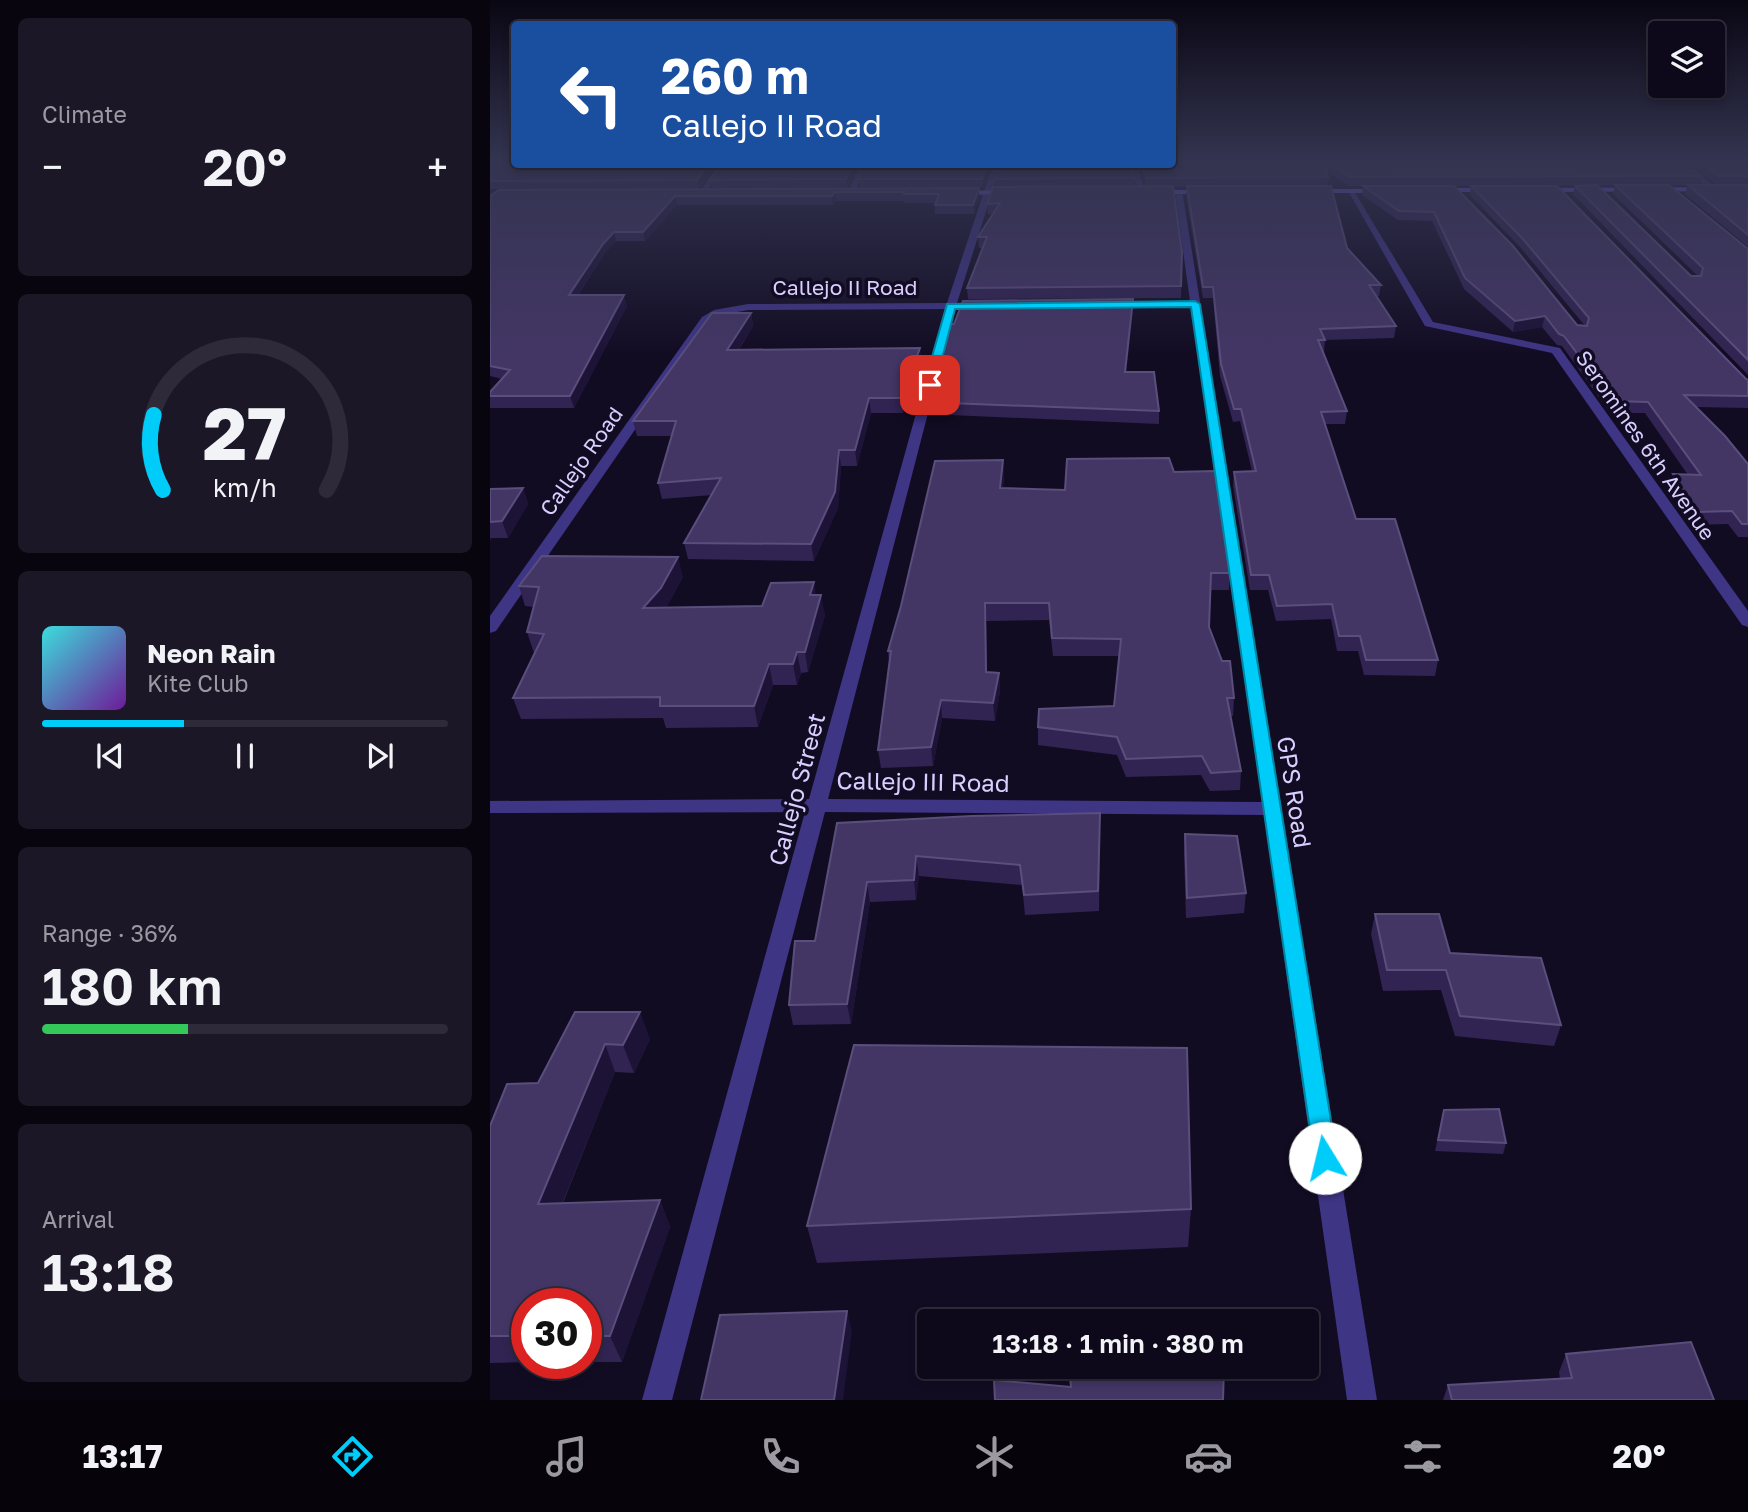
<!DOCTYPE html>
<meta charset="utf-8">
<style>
:root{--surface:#0e091a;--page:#1c1727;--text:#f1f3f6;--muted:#9b9aa2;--line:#2e2a39;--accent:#00ccfa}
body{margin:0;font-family:"Golos Text",sans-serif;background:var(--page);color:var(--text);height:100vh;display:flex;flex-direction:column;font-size:26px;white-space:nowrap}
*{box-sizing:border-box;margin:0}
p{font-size:23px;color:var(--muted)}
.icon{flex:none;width:38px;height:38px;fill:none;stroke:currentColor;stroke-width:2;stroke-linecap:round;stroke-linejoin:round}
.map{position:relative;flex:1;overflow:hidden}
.panel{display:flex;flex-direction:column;gap:18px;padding:18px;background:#08050e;width:490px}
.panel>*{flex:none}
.top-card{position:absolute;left:21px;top:21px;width:665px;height:147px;border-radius:7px;box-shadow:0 4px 10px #0003,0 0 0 2px var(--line);background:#1a4fa0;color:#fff;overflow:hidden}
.tools{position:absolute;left:1158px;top:21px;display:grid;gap:14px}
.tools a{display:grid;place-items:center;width:77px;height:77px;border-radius:7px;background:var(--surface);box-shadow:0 4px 10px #0003,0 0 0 2px var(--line);font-size:35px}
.speed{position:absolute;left:21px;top:1288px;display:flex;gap:14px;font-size:35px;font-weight:700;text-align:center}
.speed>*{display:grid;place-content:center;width:91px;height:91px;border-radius:50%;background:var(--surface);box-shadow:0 4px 10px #0003,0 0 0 2px var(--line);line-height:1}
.speed .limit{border:10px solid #d22;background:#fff;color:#111}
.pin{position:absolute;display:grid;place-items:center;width:60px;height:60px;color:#fff;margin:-30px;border-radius:14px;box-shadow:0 4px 10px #0006}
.me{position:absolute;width:77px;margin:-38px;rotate:351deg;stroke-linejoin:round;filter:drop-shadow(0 0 5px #0008)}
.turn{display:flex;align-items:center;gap:24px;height:147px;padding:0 35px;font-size:32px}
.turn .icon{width:91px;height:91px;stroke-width:2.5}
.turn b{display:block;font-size:49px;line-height:60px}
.big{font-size:52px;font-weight:600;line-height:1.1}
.panel .card{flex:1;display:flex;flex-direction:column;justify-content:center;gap:10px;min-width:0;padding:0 24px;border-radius:10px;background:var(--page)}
.panel .dial{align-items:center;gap:0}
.dial svg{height:182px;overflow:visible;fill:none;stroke:var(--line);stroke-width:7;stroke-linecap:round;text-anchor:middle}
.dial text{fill:var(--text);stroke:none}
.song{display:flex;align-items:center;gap:21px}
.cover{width:84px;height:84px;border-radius:10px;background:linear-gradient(135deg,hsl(180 70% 55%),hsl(280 70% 35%))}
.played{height:7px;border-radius:4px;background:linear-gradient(90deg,var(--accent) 35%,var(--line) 35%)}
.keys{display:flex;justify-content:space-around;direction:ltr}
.heat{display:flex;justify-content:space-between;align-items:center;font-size:38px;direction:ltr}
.charge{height:10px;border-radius:5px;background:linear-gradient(90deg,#34c759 36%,var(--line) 0)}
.trip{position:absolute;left:427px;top:1309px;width:402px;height:70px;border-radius:7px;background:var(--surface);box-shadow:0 4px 10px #0003,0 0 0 2px var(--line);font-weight:600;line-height:70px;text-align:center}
.menu{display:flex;height:112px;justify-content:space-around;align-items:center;background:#06040a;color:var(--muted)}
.menu .icon{width:49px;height:49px}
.menu .on{color:var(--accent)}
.menu b{font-size:32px;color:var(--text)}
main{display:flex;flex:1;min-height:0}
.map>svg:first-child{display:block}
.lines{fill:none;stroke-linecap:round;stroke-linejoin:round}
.street{fill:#3e3585;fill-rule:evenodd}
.secondary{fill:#7666ff;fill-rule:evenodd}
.wall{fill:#312452}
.shaded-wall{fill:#1d1337}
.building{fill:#433665;stroke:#5a4e7d;stroke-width:2}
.route{fill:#00ccfa;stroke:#0085a2;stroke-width:2}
.labels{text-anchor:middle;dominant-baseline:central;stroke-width:7;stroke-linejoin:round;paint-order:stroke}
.far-street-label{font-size:21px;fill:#d8cfff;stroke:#120c23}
.street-label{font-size:24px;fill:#d8cfff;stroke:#120c23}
</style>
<main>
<section class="panel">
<div class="card"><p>Climate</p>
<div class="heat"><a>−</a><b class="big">20°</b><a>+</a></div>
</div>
<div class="card dial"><svg viewBox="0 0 100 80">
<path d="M14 69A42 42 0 1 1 86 69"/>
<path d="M14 69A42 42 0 0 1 10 36" stroke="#00ccfa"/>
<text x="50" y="56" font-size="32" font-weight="700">27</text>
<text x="50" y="72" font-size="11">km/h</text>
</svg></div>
<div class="card">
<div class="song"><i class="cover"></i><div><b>Neon Rain</b><p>Kite Club</p></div></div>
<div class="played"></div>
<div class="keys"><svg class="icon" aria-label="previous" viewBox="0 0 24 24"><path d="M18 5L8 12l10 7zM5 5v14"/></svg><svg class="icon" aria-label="pause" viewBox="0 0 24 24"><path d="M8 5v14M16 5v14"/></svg><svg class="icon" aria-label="next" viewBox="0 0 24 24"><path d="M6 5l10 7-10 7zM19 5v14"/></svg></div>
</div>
<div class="card"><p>Range · 36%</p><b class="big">180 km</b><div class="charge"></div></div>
<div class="card"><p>Arrival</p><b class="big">13:18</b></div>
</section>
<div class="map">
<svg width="1258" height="1400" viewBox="0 0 1258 1400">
<rect width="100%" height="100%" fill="#120c23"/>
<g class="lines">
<path class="street" d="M 1183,160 L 1191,160 L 1228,189 L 1221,191 Z
M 229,164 L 238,164 L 212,197 L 206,197 Z
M 370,164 L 378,164 L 364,193 L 357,195 Z
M 503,164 L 511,164 L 467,303 L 476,306 L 465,309 L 338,799 L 772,802 L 701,307 L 621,308 L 616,305 L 621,302 L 700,301 L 685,192 L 692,190 L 887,1400 L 857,1400 L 774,815 L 335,812 L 182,1400 L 152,1400 L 315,812 L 0,813 L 0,801 L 319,799 L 455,309 L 258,310 L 231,315 L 220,321 L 6,631 L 0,633 L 0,616 L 212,317 L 224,310 L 258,304 L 457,303 Z
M 639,164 L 647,164 L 656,195 L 649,193 Z
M 857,189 L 864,191 L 943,322 L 1070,348 L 1258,611 L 1258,627 L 1252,625 L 1062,353 L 935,326 Z"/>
<path class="secondary" d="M 1258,187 L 1258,191 L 1050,192 L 1046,190 L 1050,188 Z
M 945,188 L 1004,188 L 1008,190 L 1004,192 L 942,192 Z
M 819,189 L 896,189 L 900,191 L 896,193 L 816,193 Z
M 525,190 L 528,194 L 465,195 L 461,193 L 465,191 Z
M 658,190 L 717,190 L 721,192 L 717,194 L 661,194 Z"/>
</g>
<path class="wall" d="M 0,160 L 227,164 L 209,189 L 0,189 Z
M 682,160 L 1192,160 L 1211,176 L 1209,185 L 859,186 L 836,170 L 838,177 L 837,186 L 857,248 L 891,285 L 889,296 L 886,296 L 906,326 L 904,338 L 835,340 L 834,352 L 833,352 L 857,411 L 855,424 L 835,424 L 866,519 L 948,660 L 945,676 L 874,675 L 868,651 L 847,651 L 841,619 L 786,621 L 778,590 L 760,590 L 743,486 L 744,472 L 762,471 L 750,421 L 743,422 L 730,376 L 723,298 L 713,298 L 696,196 L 697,187 L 683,187 L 692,252 L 691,298 L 478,299 L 477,288 L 492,248 L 489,248 L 488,237 L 503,214 L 498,214 L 497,204 L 506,187 L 506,179 L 644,178 L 644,186 L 656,186 L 649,164 L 682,164 Z
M 1194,160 L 1258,160 L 1258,247 L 1195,194 L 1198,185 L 1227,185 Z
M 368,164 L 357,188 L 222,188 L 220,180 Z
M 375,164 L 502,164 L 492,187 L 369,188 L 368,179 Z
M 1125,185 L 1258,249 L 1258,375 L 1083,194 L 1085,186 L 1201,276 L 1208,276 L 1123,194 Z
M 873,186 L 964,186 L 1087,325 L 1095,326 L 1031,248 L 980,195 L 981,186 L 1256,379 L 1258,380 L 1258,408 L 1206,407 L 1258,464 L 1258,537 L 1248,537 L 1238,524 L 1202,525 L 1179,487 L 1183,474 L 1198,475 L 1155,413 L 1120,413 L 1072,346 L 1067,345 L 1052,327 L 1023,332 L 974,289 L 942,221 L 908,220 L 872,195 Z
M 489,188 L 489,197 L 484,214 L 445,214 L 445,205 L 446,203 L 415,203 L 414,201 L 346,201 L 343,205 L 187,205 L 155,241 L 126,241 L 115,253 L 88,295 L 137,306 L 84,408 L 0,408 L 0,392 L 12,379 L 0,376 L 0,196 Z
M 643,299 L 643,310 L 636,372 L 669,411 L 669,424 L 460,415 L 449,380 L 448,368 Z
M 261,313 L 263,326 L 249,350 L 430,348 L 431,362 L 413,413 L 381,413 L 367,466 L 351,466 L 348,508 L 324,561 L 198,559 L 194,543 L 222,495 L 172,499 L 168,483 L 182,436 L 147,436 L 143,421 Z
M 513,460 L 514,475 L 513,488 L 575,490 L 684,472 L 740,573 L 739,590 L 720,590 L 719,627 L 744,698 L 743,716 L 740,716 L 751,771 L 750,790 L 720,791 L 711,775 L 636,777 L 627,755 L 548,745 L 548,727 L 624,706 L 629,656 L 563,656 L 559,620 L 496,621 L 497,672 L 509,673 L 510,691 L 505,721 L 452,718 L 443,766 L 391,768 L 388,750 L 399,662 L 398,651 Z
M 33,488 L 38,504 L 18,538 L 1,538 L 0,540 L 0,489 Z
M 193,577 L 176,608 L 272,606 L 326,595 L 335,615 L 318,672 L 311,673 L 307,685 L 283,685 L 268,727 L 176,728 L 173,718 L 31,719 L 23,698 L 45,653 L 44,653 L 37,632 L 44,607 L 35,606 L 29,586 Z
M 610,813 L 609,911 L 535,915 L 532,885 L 429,876 L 426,900 L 380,902 L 361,1024 L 303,1025 L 299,1005 L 325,941 L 347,823 Z
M 695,834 L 756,893 L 754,913 L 696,918 L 694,854 Z
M 885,914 L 960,953 L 1071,1025 L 1064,1046 L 965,1036 L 951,990 L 893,991 L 881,934 Z
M 85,1012 L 160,1039 L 144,1073 L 125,1072 L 73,1203 L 170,1200 L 180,1227 L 132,1362 L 96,1362 L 96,1304 L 37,1304 L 37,1362 L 0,1363 L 0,1126 L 48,1083 Z
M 954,1110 L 1016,1143 L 1013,1154 L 945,1151 Z
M 701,1209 L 698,1247 L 327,1263 L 317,1226 Z
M 1076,1354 L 1224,1400 L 953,1400 L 958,1385 L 1070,1379 L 1069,1372 Z"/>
<path class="shaded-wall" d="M 219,164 L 227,164 L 209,189 L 207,180 Z
M 363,164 L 368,164 L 357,188 L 356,179 Z
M 498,164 L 502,164 L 492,187 L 492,179 Z
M 489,188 L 489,197 L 484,214 L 483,205 Z
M 345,192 L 346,201 L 343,205 L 342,196 Z
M 185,196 L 187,205 L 155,241 L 153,232 Z
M 124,232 L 126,241 L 115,253 L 82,306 L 79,295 L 113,244 Z
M 134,295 L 137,306 L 84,408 L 80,396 Z
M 643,299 L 643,310 L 635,384 L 635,372 Z
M 261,313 L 263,326 L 240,364 L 237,350 Z
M 1055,316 L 1052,327 L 1023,332 L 1025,321 Z
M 430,348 L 431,362 L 413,413 L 411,398 Z
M 379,398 L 381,413 L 367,466 L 365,450 Z
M 349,450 L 351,466 L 348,508 L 324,561 L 321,544 Z
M 513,460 L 514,475 L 511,504 L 510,488 Z
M 33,488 L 38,504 L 18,538 L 12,521 Z
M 188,557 L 193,577 L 176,608 L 153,608 Z
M 324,582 L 327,602 L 320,595 Z
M 331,595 L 335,615 L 318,672 L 315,652 Z
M 495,603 L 496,621 L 497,689 L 496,672 Z
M 307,652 L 311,673 L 307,685 L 303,664 Z
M 279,664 L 283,685 L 268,727 L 264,706 Z
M 509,673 L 510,691 L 505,721 L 503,703 Z
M 451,700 L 452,718 L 443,766 L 441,747 Z
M 426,856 L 429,876 L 426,900 L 424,880 Z
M 377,882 L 380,902 L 361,1024 L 357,1004 Z
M 150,1012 L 160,1039 L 144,1073 L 133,1045 Z
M 115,1044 L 125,1072 L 61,1231 L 48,1204 Z
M 170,1200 L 180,1227 L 132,1362 L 120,1336 Z
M 357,1311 L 362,1331 L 353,1400 L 344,1400 Z"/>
<path class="building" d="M 0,160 L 24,160 L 24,164 L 219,164 L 207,180 L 0,181 Z
M 682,160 L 834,160 L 838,177 L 656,178 L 652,164 L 682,164 Z
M 834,160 L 1192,160 L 1211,176 L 860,177 Z
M 1207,160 L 1258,160 L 1258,176 L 1229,176 Z
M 232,164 L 363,164 L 356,179 L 220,180 Z
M 375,164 L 498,164 L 492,179 L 368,179 Z
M 510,164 L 639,164 L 644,178 L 506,179 Z
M 1107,185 L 1201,276 L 1211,276 L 1213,268 L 1125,185 L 1179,185 L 1258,249 L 1258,360 L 1085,186 Z
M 1198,185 L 1258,185 L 1258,235 Z
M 683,186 L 692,252 L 691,286 L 477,288 L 497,237 L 488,237 L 510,203 L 497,204 L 503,187 Z
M 697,186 L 841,186 L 857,248 L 891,285 L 879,285 L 906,326 L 830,329 L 835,340 L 828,340 L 857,411 L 831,412 L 866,519 L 905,519 L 948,660 L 876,660 L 870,636 L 849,636 L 842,604 L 787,606 L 779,575 L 761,575 L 744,472 L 766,471 L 751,409 L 744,409 L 731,364 L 723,287 L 713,287 Z
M 873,186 L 964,186 L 1023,246 L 1087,325 L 1097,326 L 1099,318 L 1033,239 L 981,186 L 1067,186 L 1256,379 L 1258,380 L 1258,396 L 1194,395 L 1235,436 L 1258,464 L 1258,524 L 1252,524 L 1242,511 L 1206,512 L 1183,474 L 1211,475 L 1158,402 L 1123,401 L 1074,336 L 1069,334 L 1055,316 L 1025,321 L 975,278 L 944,212 L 909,211 Z
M 489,188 L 483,205 L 445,205 L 449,194 L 414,194 L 415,192 L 345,192 L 342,196 L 185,196 L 153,232 L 124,232 L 113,244 L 79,295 L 134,295 L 80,396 L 0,396 L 0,392 L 20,370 L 0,366 L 0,196 L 9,190 Z
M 643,299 L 635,372 L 664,372 L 669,411 L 459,403 L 448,368 L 460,324 L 464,324 L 473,301 Z
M 222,313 L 261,313 L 237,350 L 430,348 L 411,398 L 379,398 L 365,450 L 349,450 L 345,492 L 321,544 L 194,543 L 231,478 L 168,483 L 186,421 L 143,421 Z
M 679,458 L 684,472 L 725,471 L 740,573 L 721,573 L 719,627 L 732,661 L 740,661 L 744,698 L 737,698 L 751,771 L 721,773 L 712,756 L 636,759 L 627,737 L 548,727 L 549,709 L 624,706 L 631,639 L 562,638 L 559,603 L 495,603 L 496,672 L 509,673 L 503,703 L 451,700 L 441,747 L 388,750 L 401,651 L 398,651 L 411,606 L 445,461 L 513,460 L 510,488 L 575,490 L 577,459 Z
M 33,488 L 12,521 L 0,522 L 0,489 Z
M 52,556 L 188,557 L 171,588 L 153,608 L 272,606 L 281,583 L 324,582 L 320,595 L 331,595 L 315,652 L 307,652 L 303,664 L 279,664 L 264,706 L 170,706 L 170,697 L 23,698 L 54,634 L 37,632 L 49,587 L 29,586 Z
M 610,813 L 608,891 L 534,895 L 530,865 L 426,856 L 424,880 L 377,882 L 357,1004 L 299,1005 L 305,941 L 325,941 L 347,823 L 482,816 Z
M 695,834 L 747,836 L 756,893 L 697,898 Z
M 885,914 L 949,914 L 960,953 L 1051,958 L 1071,1025 L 970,1016 L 956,970 L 897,970 Z
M 85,1012 L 150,1012 L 133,1045 L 115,1044 L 48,1204 L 170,1200 L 120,1336 L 96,1336 L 96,1304 L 37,1304 L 37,1336 L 0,1336 L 0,1126 L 17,1084 L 48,1083 Z
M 364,1045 L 697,1048 L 701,1209 L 317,1226 Z
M 1009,1109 L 1016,1143 L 948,1140 L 954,1110 Z
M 357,1311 L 344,1400 L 211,1400 L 230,1315 Z
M 1201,1342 L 1224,1400 L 962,1400 L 958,1385 L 1082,1378 L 1076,1354 Z
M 579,1367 L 734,1367 L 733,1400 L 505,1400 L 504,1380 L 581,1387 Z"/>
<linearGradient id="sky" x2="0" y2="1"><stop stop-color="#0a0713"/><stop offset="0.45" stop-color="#333450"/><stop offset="1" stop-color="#333450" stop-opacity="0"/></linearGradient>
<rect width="1258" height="356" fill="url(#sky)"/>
<path class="route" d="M 705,301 L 710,304 L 847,1158 L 844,1166 L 835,1169 L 827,1166 L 824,1158 L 701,307 L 465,309 L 445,385 L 440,388 L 434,385 L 457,304 Z"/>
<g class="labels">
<g class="far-street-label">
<text x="355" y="287">Callejo II Road</text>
<text transform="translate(1156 445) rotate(55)">Seromines 6th Avenue</text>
<text transform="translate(91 461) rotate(-55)">Callejo Road</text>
</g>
<g class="street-label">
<text transform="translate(433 781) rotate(1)">Callejo III Road</text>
<text transform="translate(306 789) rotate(-75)">Callejo Street</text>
<text transform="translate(805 792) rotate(81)">GPS Road</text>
</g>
</g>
</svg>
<div class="tools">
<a><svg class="icon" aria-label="layers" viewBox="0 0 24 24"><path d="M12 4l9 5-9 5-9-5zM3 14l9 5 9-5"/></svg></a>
</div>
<div class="speed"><div class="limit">30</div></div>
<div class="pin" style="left:440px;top:385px;background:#d93025"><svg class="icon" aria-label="arrive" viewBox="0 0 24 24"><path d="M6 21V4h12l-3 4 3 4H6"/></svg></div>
<svg class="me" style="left:835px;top:1158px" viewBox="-20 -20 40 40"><circle r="19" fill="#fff"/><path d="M0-13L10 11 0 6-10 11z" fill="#00ccfa"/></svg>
<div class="trip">13:18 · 1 min · 380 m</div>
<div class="top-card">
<div class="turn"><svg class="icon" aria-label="left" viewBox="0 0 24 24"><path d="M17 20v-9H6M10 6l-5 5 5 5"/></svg><div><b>260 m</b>Callejo II Road</div></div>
</div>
</div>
</main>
<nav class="menu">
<b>13:17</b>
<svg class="icon on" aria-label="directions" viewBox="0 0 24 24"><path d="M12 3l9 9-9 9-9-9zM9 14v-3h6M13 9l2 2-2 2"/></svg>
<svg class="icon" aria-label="music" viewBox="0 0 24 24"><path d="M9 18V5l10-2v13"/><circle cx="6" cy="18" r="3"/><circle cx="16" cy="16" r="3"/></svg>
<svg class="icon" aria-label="phone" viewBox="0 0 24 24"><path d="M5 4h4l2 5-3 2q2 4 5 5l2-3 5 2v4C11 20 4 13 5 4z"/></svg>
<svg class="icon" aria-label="climate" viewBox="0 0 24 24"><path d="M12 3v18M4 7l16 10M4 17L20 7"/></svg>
<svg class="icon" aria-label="car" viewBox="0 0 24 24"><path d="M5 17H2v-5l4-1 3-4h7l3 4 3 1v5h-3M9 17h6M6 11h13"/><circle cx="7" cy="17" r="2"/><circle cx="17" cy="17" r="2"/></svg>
<svg class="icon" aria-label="filters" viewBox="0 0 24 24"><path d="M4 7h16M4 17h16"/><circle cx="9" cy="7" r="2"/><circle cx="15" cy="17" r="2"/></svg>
<b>20°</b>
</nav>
